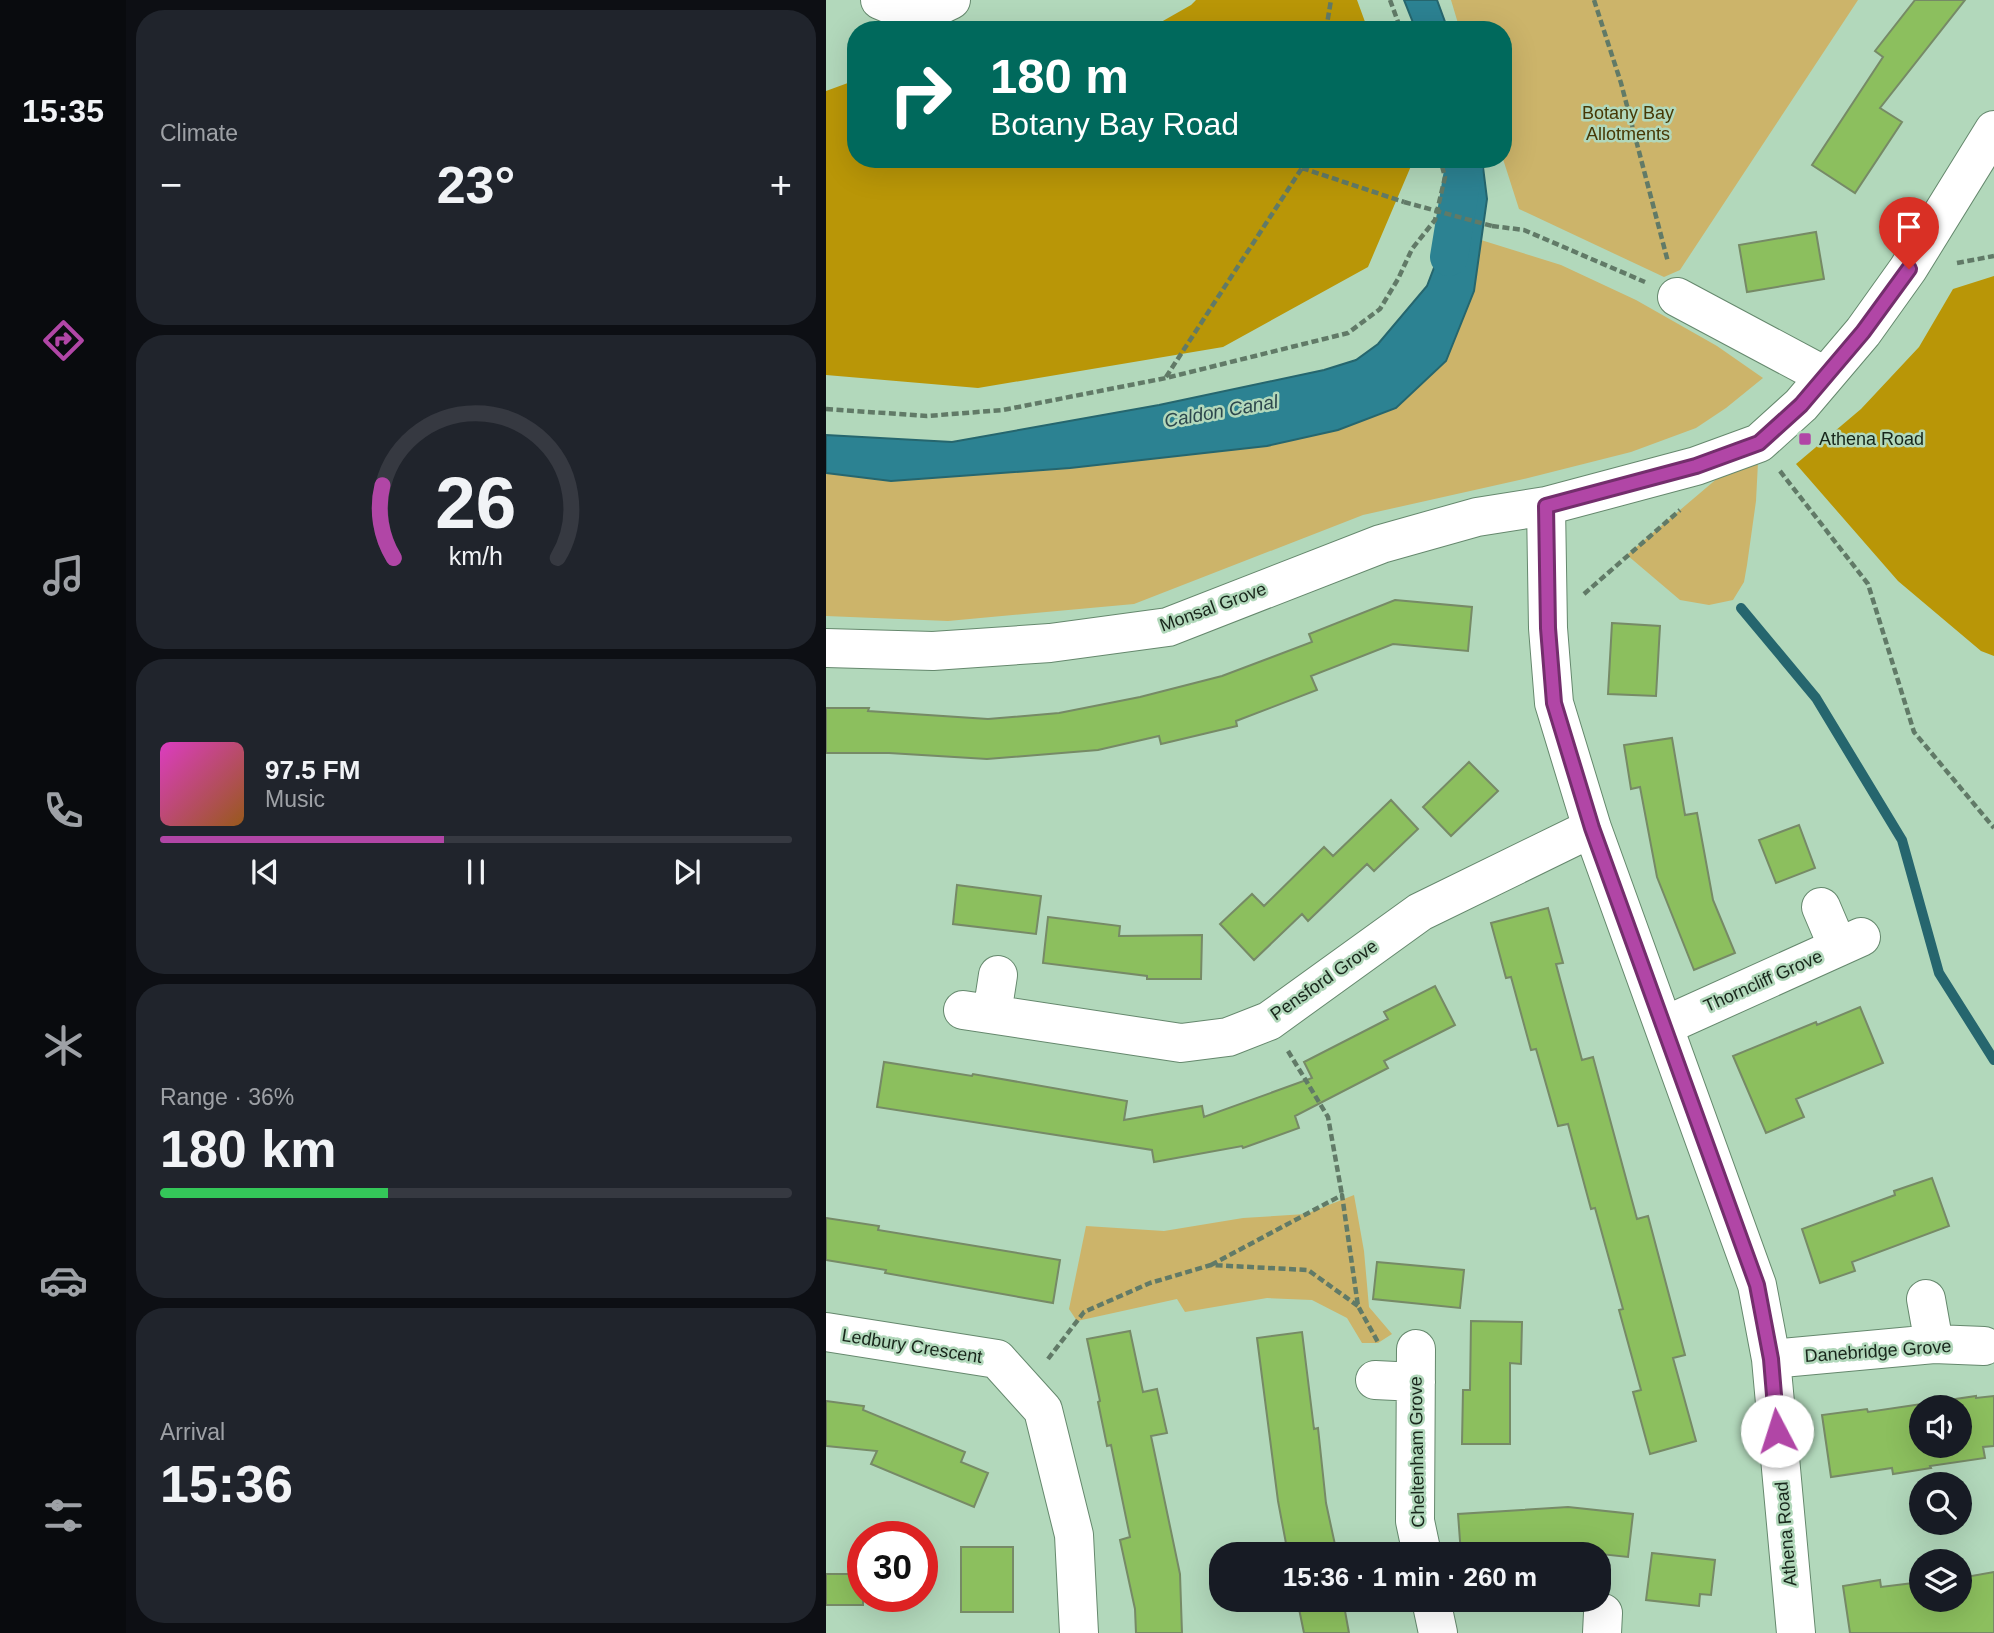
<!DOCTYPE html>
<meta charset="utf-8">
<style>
:root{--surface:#171b24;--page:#20242c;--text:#f1f3f6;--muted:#9ea1a6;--line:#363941;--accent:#b146a6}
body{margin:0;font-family:Arial,sans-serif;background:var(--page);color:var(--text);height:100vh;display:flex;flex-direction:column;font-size:26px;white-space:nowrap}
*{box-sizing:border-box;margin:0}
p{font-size:23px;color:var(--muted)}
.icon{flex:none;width:38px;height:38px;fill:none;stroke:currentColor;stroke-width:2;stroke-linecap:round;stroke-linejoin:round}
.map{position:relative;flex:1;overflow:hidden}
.side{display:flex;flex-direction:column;gap:10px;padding:10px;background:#0d0f14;width:700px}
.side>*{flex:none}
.guide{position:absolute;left:21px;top:21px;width:665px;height:147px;border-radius:28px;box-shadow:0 7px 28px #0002;background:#00695c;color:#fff;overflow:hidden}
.fabs{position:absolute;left:1083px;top:1395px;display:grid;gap:14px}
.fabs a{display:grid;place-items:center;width:63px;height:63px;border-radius:50%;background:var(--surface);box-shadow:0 7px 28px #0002;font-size:35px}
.speed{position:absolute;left:21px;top:1521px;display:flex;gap:14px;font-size:35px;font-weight:700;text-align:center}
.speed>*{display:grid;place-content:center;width:91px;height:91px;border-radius:50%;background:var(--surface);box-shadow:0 7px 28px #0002;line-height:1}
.speed .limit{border:10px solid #d22;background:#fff;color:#111}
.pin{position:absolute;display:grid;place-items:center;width:60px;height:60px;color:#fff;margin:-72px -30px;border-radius:50% 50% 50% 0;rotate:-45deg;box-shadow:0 0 7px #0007}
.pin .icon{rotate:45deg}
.me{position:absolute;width:77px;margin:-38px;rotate:355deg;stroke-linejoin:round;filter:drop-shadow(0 0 5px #0008)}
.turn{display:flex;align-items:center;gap:24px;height:147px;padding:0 28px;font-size:32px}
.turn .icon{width:91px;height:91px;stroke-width:2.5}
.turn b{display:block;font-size:49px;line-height:60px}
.big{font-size:52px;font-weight:800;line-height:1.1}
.side .tile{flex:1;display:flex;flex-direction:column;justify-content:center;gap:10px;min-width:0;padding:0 24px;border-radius:28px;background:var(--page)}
.side .dial{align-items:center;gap:0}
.dial svg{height:182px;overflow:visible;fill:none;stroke:var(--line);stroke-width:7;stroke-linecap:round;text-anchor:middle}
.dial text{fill:var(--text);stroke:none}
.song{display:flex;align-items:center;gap:21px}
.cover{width:84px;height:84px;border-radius:10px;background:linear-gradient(135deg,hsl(310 70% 55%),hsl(30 70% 35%))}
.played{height:7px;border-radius:4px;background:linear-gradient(90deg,var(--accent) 45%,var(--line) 45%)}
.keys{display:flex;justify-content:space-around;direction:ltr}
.heat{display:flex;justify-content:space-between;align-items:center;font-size:38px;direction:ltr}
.charge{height:10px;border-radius:5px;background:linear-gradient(90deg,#34c759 36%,var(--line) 0)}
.trip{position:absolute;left:383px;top:1542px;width:402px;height:70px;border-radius:28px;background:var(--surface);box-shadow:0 7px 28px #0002;font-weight:800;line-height:70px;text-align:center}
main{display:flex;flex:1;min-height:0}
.dock{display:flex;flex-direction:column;width:126px;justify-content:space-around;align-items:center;background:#090b0e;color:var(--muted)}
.dock .icon{width:49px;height:49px}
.dock .on{color:var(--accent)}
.dock b{font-size:32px;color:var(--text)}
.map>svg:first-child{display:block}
.green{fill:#ccb46a}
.forest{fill:#b99607}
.water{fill:#2c8292;stroke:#26666e;stroke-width:2}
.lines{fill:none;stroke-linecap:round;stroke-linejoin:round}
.stream{stroke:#26666e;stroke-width:10}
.canal{stroke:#2c8292;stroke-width:38}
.building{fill:#8cbf5e;stroke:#768a66;stroke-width:2;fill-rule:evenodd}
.minor-casing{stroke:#65886d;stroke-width:40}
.path{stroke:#617a67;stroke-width:4.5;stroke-dasharray:7 3.5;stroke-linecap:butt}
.minor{stroke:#fff;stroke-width:38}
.path-bridge{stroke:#617a67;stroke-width:4.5;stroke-dasharray:7 3.5;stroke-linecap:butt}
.route-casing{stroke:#732e6c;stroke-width:18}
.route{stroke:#b146a6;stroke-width:12}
.poi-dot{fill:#b146a6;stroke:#b2d8bb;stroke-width:2.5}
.labels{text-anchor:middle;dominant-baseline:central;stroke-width:5;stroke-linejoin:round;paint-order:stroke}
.park-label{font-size:18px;fill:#463805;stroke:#b2d8bb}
.poi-label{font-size:18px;fill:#18261b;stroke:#b2d8bb;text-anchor:start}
.street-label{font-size:18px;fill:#18261b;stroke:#b2d8bb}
.water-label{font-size:19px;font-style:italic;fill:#2c474d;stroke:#b2d8bb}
</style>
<main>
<nav class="dock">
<b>15:35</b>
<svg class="icon on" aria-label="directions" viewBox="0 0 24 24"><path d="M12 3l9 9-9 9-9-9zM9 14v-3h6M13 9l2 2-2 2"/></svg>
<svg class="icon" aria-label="music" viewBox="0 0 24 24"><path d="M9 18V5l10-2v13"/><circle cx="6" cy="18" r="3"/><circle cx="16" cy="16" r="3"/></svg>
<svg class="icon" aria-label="phone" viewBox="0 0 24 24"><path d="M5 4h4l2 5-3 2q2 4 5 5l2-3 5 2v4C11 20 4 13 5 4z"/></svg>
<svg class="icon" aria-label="climate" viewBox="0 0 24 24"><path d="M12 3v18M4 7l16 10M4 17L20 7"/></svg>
<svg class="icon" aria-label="car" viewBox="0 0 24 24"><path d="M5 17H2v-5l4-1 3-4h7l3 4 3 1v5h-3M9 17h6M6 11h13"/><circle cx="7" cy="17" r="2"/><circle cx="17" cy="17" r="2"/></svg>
<svg class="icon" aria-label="filters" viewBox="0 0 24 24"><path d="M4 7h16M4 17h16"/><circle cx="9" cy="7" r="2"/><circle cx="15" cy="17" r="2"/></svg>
</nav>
<section class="side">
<div class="tile"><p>Climate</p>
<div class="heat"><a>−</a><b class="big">23°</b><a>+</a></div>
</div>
<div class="tile dial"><svg viewBox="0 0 100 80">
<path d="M14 69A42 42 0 1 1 86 69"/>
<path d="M14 69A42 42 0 0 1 9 37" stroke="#b146a6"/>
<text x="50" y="56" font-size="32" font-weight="700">26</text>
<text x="50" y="72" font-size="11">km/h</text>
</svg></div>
<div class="tile">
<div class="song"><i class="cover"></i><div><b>97.5 FM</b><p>Music</p></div></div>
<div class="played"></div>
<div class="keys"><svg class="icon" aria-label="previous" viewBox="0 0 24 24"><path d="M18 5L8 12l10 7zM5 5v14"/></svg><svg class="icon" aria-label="pause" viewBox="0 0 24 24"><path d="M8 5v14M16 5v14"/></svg><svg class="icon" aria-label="next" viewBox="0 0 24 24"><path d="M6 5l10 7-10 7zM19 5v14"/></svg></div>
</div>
<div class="tile"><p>Range · 36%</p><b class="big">180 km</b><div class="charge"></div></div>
<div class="tile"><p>Arrival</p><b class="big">15:36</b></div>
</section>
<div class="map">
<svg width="1168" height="1633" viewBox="0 0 1168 1633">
<rect width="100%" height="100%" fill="#b2d8bb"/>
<path class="green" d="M 625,0 L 1032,0 L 854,270 L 838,277 L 693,209 L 677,159 L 677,30 L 634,30 Z
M 655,240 L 735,265 L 810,300 L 891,346 L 937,378 L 900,408 L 870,428 L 805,452 L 702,478 L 537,515 L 308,604 L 122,621 L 0,616 L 0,473 L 65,481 L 244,468 L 441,446 L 513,430 L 570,408 L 648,291 Z
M 933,443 L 930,501 L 921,565 L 918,582 L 907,600 L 883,605 L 854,600 L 801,555 Z
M 528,1195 L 538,1251 L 543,1307 L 566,1334 L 552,1343 L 536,1343 L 521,1318 L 486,1300 L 441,1298 L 359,1312 L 351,1299 L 251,1321 L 243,1309 L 260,1226 L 338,1231 L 417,1218 L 480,1214 Z"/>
<path class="forest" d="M 370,0 L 531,0 L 542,30 L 321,30 L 365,5 Z
M 30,80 L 30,159 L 588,159 L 542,267 L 397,347 L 152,388 L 0,375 L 0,91 Z
M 1168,276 L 1168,656 L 1155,651 L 1072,581 L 970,464 L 1035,409 L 1093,347 L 1127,289 Z"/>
<path class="water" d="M 578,0 L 611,0 L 622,30 L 590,30 Z
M 629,159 L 656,159 L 661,199 L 648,291 L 620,361 L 570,408 L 512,430 L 441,446 L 244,468 L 65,481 L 0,473 L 0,435 L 126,442 L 333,405 L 498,370 L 530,360 L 552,344 L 601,286 L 635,197 Z"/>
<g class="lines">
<path class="stream" d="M 915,608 L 990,698 L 1076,840 L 1113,973 L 1168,1060"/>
<path class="canal" d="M 623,257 L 639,159"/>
</g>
<path class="building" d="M 1089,0 L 1139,0 L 1054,108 L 1076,122 L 1029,193 L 986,165 L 1057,57 L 1049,51 Z
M 990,232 L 998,279 L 921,292 L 913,245 Z
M 569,600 L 646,607 L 642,651 L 567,644 L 485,676 L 491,690 L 410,721 L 411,726 L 335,744 L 333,736 L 272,750 L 161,759 L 63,753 L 0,753 L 0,708 L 43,708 L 42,711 L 162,719 L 233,713 L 314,697 L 396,676 L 486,642 L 483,634 Z
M 786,623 L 834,626 L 830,696 L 782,694 Z
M 846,738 L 859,815 L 871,813 L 887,900 L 909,953 L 868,970 L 831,877 L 814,787 L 805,789 L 798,745 Z
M 643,762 L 672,791 L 625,836 L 597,807 Z
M 565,800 L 592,829 L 548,871 L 541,864 L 482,921 L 476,914 L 428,960 L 394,924 L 426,894 L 438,906 L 498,847 L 507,856 Z
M 973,825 L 989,868 L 950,883 L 933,840 Z
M 131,885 L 215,896 L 210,934 L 127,924 Z
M 722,908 L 737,963 L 730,964 L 756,1060 L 767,1057 L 811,1219 L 822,1216 L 859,1355 L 847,1358 L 870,1441 L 824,1454 L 807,1392 L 815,1390 L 793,1310 L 797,1309 L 769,1208 L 765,1209 L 742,1124 L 732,1126 L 710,1049 L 705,1050 L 685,977 L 680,978 L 665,923 Z
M 222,917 L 294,926 L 293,936 L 376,935 L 375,979 L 321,979 L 321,976 L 217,963 Z
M 609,986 L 629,1025 L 558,1061 L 562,1068 L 469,1116 L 473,1128 L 417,1148 L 416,1146 L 328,1162 L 326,1150 L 51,1107 L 58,1062 L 146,1076 L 147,1074 L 301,1101 L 298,1120 L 376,1106 L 378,1117 L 486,1078 L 478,1062 L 562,1019 L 558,1012 Z
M 1034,1007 L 1057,1063 L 970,1099 L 978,1117 L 940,1133 L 907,1056 L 990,1022 L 991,1025 Z
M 1106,1178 L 1123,1226 L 1026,1262 L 1029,1271 L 994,1283 L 976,1229 L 1069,1195 L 1068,1191 Z
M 0,1218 L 53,1226 L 52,1230 L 234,1260 L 227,1303 L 59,1273 L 60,1270 L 0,1260 Z
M 551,1262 L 638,1270 L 634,1308 L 547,1299 Z
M 645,1321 L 696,1322 L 695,1364 L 684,1363 L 684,1444 L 636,1444 L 637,1390 L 644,1390 Z
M 304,1331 L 317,1392 L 331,1389 L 341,1433 L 325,1436 L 354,1574 L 356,1633 L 310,1633 L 309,1609 L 294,1540 L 304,1537 L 285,1445 L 281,1446 L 272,1402 L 274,1401 L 261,1339 Z
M 476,1332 L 488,1429 L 492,1428 L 500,1503 L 511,1554 L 462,1554 L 452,1501 L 431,1338 Z
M 1150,1396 L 1150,1398 L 1168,1396 L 1168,1446 L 1157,1447 L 1159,1458 L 1104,1466 L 1105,1468 L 1067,1474 L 1066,1468 L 1005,1477 L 996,1415 L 1041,1409 L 1042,1412 ZM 1096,1407 L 1134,1407 L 1134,1446 L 1096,1446 Z
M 0,1401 L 38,1406 L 37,1410 L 139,1452 L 135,1462 L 162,1473 L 148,1507 L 45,1464 L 51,1451 L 0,1446 Z
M 742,1507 L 807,1514 L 802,1557 L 718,1548 L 718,1554 L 635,1554 L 632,1514 Z
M 135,1547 L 187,1547 L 187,1612 L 135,1612 Z
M 826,1553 L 889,1560 L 885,1595 L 874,1594 L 873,1606 L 820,1600 Z
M 1168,1572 L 1168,1633 L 1024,1633 L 1017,1586 L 1054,1580 L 1055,1587 L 1096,1582 L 1096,1600 L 1134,1600 L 1134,1578 Z
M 0,1574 L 37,1574 L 37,1605 L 0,1605 Z
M 493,1600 L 517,1600 L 523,1633 L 478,1633 L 472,1604 Z"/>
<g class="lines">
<g class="minor-casing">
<path id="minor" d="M 54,0 L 92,16 L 125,0
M 851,297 L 999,376
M 720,506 L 722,628 L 728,703 L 766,828 L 931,1285 L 945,1359 L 970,1633
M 0,648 L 107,651 L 224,643 L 342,627 L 555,544 L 651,517 L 720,506 L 870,466 L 933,443 L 975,405 L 1037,332 L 1082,269 L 1168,130
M 995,907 L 1012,947
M 137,1010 L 355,1043 L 402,1037 L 443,1021 L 594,912 L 766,828
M 166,1014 L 172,975
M 838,1026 L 1035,937
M 1100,1299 L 1108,1344
M 0,1332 L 171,1359 L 217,1410 L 248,1535 L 253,1633
M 590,1349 L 589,1521 L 596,1554
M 945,1359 L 1108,1344 L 1158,1346
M 549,1380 L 590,1382
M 605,1600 L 612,1633
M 776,1633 L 777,1613"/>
</g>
<path class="path" d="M 564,0 L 575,30
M 768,0 L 795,83 L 842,262
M 500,30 L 505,0
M 476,168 L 578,202
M 666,226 L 698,230 L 819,282
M 1131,263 L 1168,256
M 340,377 L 476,168 L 477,159
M 0,409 L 101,416 L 177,410 L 340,378 L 522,333 L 554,309 L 572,279 L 586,249 L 609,220 L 619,177 L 614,159
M 954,471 L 1042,584 L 1088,732 L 1168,828
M 758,594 L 854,510
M 462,1051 L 502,1117 L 516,1195
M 385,1265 L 516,1195 L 532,1306 L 553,1344
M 222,1359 L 258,1312 L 324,1283 L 385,1265 L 482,1270 L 532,1306"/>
<use href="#minor" class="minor"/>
<path class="path-bridge" d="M 578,202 L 666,226"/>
</g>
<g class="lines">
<g class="route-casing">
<path id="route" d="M 951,1431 L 945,1359 L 931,1285 L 766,828 L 728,703 L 722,628 L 720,506 L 870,466 L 933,443 L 975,405 L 1037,332 L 1083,269"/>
</g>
<use href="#route" class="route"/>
</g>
<rect class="poi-dot" x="972" y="432" width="14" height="14" rx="3.5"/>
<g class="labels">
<g class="park-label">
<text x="802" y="113">Botany Bay<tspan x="802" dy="21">Allotments</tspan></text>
</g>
<g class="poi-label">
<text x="993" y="439">Athena Road</text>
</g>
<g class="street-label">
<text transform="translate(387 607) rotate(-20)">Monsal Grove</text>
<text transform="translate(498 980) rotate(-35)">Pensford Grove</text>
<text transform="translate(937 981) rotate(-24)">Thorncliff Grove</text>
<text transform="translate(86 1346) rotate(9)">Ledbury Crescent</text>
<text transform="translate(1052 1351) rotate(-4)">Danebridge Grove</text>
<text transform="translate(591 1452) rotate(-91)">Cheltenham Grove</text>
<text transform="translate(960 1534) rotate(-95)">Athena Road</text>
</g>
<g class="water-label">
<text transform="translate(395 411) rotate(-10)">Caldon Canal</text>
</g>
</g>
</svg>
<div class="fabs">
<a><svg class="icon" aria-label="sound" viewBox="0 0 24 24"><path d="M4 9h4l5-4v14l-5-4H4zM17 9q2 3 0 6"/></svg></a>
<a><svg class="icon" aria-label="search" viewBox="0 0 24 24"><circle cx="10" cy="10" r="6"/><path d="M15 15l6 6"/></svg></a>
<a><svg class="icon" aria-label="layers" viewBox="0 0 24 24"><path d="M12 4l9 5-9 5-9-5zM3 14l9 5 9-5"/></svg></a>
</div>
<div class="speed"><div class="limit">30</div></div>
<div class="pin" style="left:1083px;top:269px;background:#d93025"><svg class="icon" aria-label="arrive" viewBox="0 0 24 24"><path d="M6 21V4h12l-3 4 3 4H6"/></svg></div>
<svg class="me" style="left:951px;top:1431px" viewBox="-20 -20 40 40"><circle r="19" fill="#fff"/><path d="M0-13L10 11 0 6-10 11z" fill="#b146a6"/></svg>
<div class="trip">15:36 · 1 min · 260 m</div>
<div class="guide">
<div class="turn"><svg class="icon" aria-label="right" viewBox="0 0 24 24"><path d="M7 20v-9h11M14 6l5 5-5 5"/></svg><div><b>180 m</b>Botany Bay Road</div></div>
</div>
</div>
</main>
